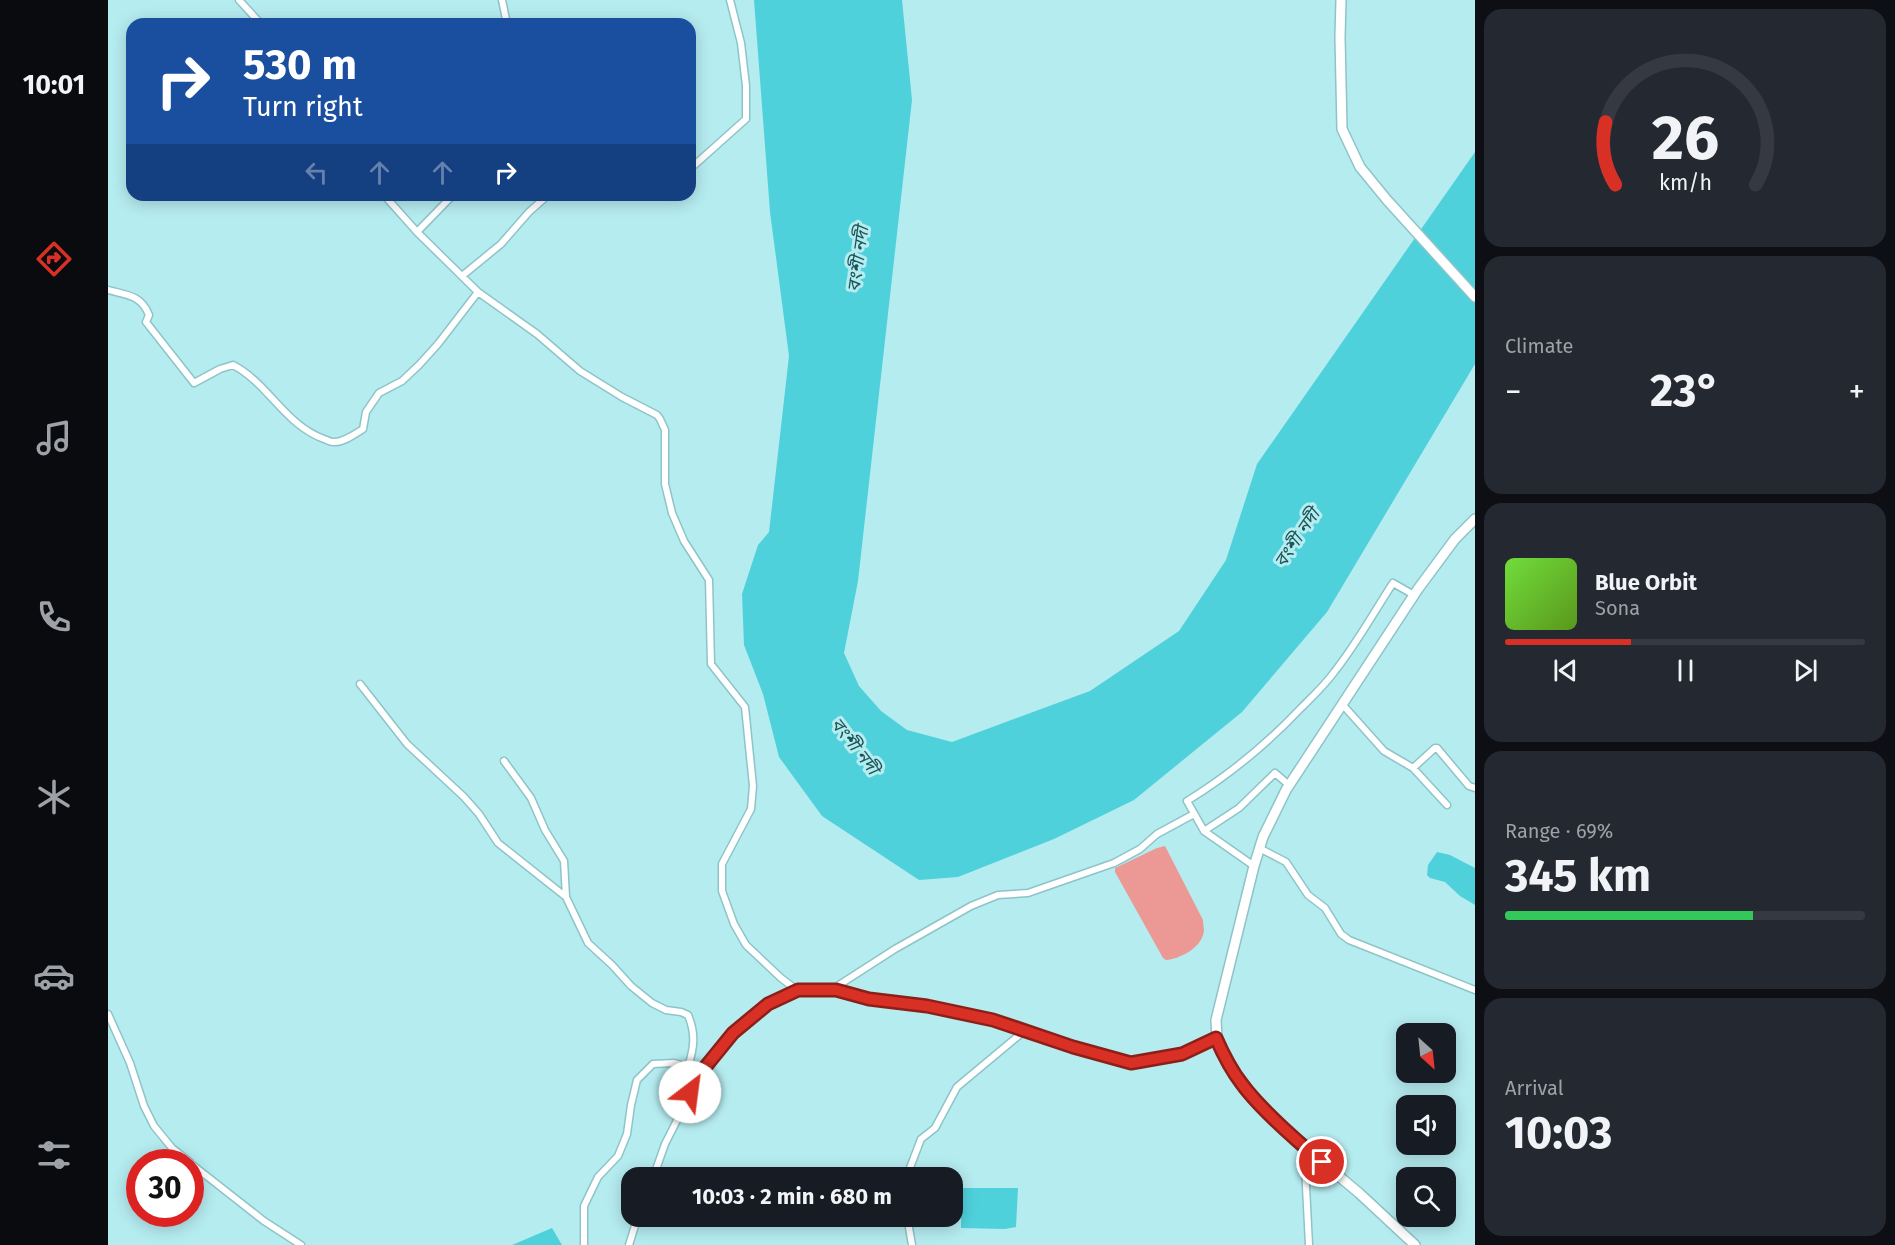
<!DOCTYPE html>
<meta charset="utf-8">
<style>
:root{--surface:#171b24;--page:#242831;--text:#f1f3f6;--muted:#9ea1a6;--line:#363941;--accent:#d93025}
body{margin:0;font-family:"Fira Sans","Noto Sans Bengali",sans-serif;background:var(--page);color:var(--text);height:100vh;display:flex;flex-direction:column;font-size:22px;white-space:nowrap}
*{box-sizing:border-box;margin:0}
p{font-size:20px;color:var(--muted)}
.icon{flex:none;width:33px;height:33px;fill:none;stroke:currentColor;stroke-width:2;stroke-linecap:round;stroke-linejoin:round}
.map{position:relative;flex:1;overflow:hidden}
.details{display:flex;flex-direction:column;gap:9px;padding:9px;background:#0d0f14;width:420px}
.details>*{flex:none}
.guide{position:absolute;left:18px;top:18px;width:570px;height:183px;border-radius:18px;box-shadow:0 3px 15px #0003;background:#1a4fa0;color:#fff;overflow:hidden}
.needle{width:39px;rotate:153deg}
.buttons{position:absolute;left:1288px;top:1023px;display:grid;gap:12px}
.buttons a{display:grid;place-items:center;width:60px;height:60px;border-radius:12px;background:var(--surface);box-shadow:0 3px 15px #0003;font-size:30px}
.speed{position:absolute;left:18px;top:1149px;display:flex;gap:12px;font-size:30px;font-weight:700;text-align:center}
.speed>*{display:grid;place-content:center;width:78px;height:78px;border-radius:50%;background:var(--surface);box-shadow:0 3px 15px #0003;line-height:1}
.speed .limit{border:9px solid #d22;background:#fff;color:#111}
.pin{position:absolute;display:grid;place-items:center;width:51px;height:51px;color:#fff;margin:-26px;border:3px solid #fff;border-radius:50%;box-shadow:0 2px 6px #0007}
.me{position:absolute;width:66px;margin:-33px;rotate:30deg;stroke-linejoin:round;filter:drop-shadow(0 0 4px #0008)}
.turn{display:flex;align-items:center;gap:21px;height:126px;padding:0 18px;font-size:27px}
.turn .icon{width:78px;height:78px;stroke-width:2.5}
.turn b{display:block;font-size:42px;line-height:51px}
.lanes{display:flex;align-items:center;height:57px;padding:0 18px;background:#0003;justify-content:center;gap:30px;direction:ltr}
.lanes .off{opacity:.35}
.big{font-size:45px;font-weight:700;line-height:1.1}
.details .widget{flex:1;display:flex;flex-direction:column;justify-content:center;gap:9px;min-width:0;padding:0 21px;border-radius:18px;background:var(--page)}
.details .dial{align-items:center;gap:0}
.dial svg{height:156px;overflow:visible;fill:none;stroke:var(--line);stroke-width:7;stroke-linecap:round;text-anchor:middle}
.dial text{fill:var(--text);stroke:none}
.song{display:flex;align-items:center;gap:18px}
.cover{width:72px;height:72px;border-radius:9px;background:linear-gradient(135deg,hsl(100 70% 55%),hsl(90 70% 35%))}
.played{height:6px;border-radius:3px;background:linear-gradient(90deg,var(--accent) 35%,var(--line) 35%)}
.keys{display:flex;justify-content:space-around;direction:ltr}
.heat{display:flex;justify-content:space-between;align-items:center;font-size:33px;direction:ltr}
.charge{height:9px;border-radius:4px;background:linear-gradient(90deg,#34c759 69%,var(--line) 0)}
.trip{position:absolute;left:513px;top:1167px;width:342px;height:60px;border-radius:18px;background:var(--surface);box-shadow:0 3px 15px #0003;font-weight:700;line-height:60px;text-align:center}
main{display:flex;flex:1;min-height:0}
.menu{display:flex;flex-direction:column;width:108px;justify-content:space-around;align-items:center;background:#090b0e;color:var(--muted)}
.menu .icon{width:42px;height:42px}
.menu .current{color:var(--accent)}
.menu b{font-size:27px;color:var(--text)}
.map>svg:first-child{display:block}
.green{fill:#ec9995}
.water{fill:#4fd1db}
.lines{fill:none;stroke-linecap:round;stroke-linejoin:round}
.street-casing{stroke:#8ec4c8;stroke-width:9}
.secondary-casing{stroke:#8ec4c8;stroke-width:12}
.street{stroke:#fff;stroke-width:6}
.secondary{stroke:#fff;stroke-width:9}
.route-casing{stroke:#8d1f18;stroke-width:15}
.route{stroke:#d93025;stroke-width:10}
.labels{text-anchor:middle;dominant-baseline:central;stroke-width:6;stroke-linejoin:round;paint-order:stroke}
.water-label{font-size:18px;font-style:italic;fill:#1b5357;stroke:#b5ecf0}
</style>
<main>
<nav class="menu">
<b>10:01</b>
<svg class="icon current" aria-label="directions" viewBox="0 0 24 24"><path d="M12 3l9 9-9 9-9-9zM9 14v-3h6M13 9l2 2-2 2"/></svg>
<svg class="icon" aria-label="music" viewBox="0 0 24 24"><path d="M9 18V5l10-2v13"/><circle cx="6" cy="18" r="3"/><circle cx="16" cy="16" r="3"/></svg>
<svg class="icon" aria-label="phone" viewBox="0 0 24 24"><path d="M5 4h4l2 5-3 2q2 4 5 5l2-3 5 2v4C11 20 4 13 5 4z"/></svg>
<svg class="icon" aria-label="climate" viewBox="0 0 24 24"><path d="M12 3v18M4 7l16 10M4 17L20 7"/></svg>
<svg class="icon" aria-label="car" viewBox="0 0 24 24"><path d="M5 17H2v-5l4-1 3-4h7l3 4 3 1v5h-3M9 17h6M6 11h13"/><circle cx="7" cy="17" r="2"/><circle cx="17" cy="17" r="2"/></svg>
<svg class="icon" aria-label="filters" viewBox="0 0 24 24"><path d="M4 7h16M4 17h16"/><circle cx="9" cy="7" r="2"/><circle cx="15" cy="17" r="2"/></svg>
</nav>
<div class="map">
<svg width="1367" height="1245" viewBox="0 0 1367 1245">
<rect width="100%" height="100%" fill="#b5ecf0"/>
<path class="green" d="M 1057,846 L 1095,920 C 1095,925 1097,931 1095,935 C 1091,949 1071,959 1058,960 L 1055,958 L 1007,872 L 1007,868 L 1049,848 Z"/>
<path class="water" d="M 646,0 L 794,0 L 804,100 L 750,581 L 736,653 L 751,686 L 773,711 L 799,730 L 844,742 L 982,691 L 1071,631 L 1118,560 L 1149,464 L 1367,152 L 1367,364 L 1219,612 L 1134,712 L 1026,800 L 946,839 L 850,877 L 811,880 L 714,816 L 671,757 L 655,694 L 636,645 L 634,594 L 650,545 L 661,532 L 681,356 L 662,212 Z
M 1329,852 L 1342,855 L 1367,868 L 1367,905 L 1352,896 L 1337,882 L 1322,878 L 1319,875 L 1320,865 Z
M 853,1188 L 910,1188 L 908,1227 L 897,1229 L 853,1228 Z
M 444,1228 L 454,1245 L 404,1245 Z"/>
<g class="lines">
<g class="street-casing">
<path id="street" d="M 131,0 L 153,24
M 394,0 L 399,24
M 582,169 L 638,119 L 638,86 L 633,43 L 622,0
M 276,195 L 309,232 L 370,292 L 429,334 L 472,371 L 514,397 L 549,415 L 552,419 L 557,430 L 557,484 L 564,513 L 576,541 L 601,580 L 603,664 L 637,707 L 645,786 L 643,809 L 614,864 L 614,891 L 626,924 L 638,945 L 673,978 L 690,991
M 309,232 L 345,195
M 354,276 L 393,244 L 421,212 L 440,195
M 0,290 C 19,295 33,295 41,315 L 38,322 L 86,383 L 112,369 L 125,365 C 160,383 177,425 216,439 C 219,440 222,442 225,442 C 235,443 247,434 255,429 L 258,412 L 271,393 L 294,381 L 311,365 L 330,344 L 370,292
M 252,684 L 299,744 L 356,797 L 371,814 L 390,843 L 458,897
M 1234,704 L 1276,751 L 1305,768 L 1339,805
M 396,761 L 423,798 L 437,830 L 456,861 L 458,897 L 480,943 L 504,965 L 523,986 L 544,1003 L 558,1010 L 573,1012 L 580,1015 C 588,1034 586,1048 580,1067
M 1305,768 L 1327,748 L 1329,748 L 1361,786 L 1367,788
M 1096,831 L 1079,801 C 1123,774 1158,745 1193,708 C 1205,696 1217,685 1227,671 C 1249,643 1266,612 1285,583 L 1306,595
M 1151,848 L 1178,862 L 1200,895 L 1217,908 L 1233,934 L 1241,940 L 1367,990
M 1146,866 L 1096,831 L 1131,808 L 1167,773 L 1181,785
M 728,990 L 731,985 L 787,949 L 863,906 L 890,895 L 920,893 L 1006,863 L 1032,849 L 1049,834 L 1086,814
M 0,1014 L 22,1063 L 36,1106 L 46,1126 L 64,1148 L 82,1162
M 1196,1147 L 1201,1245
M 82,1163 L 156,1221 L 193,1245
M 545,1178 L 557,1144 L 594,1071 L 625,1033 L 660,1004 L 690,991 L 728,990 L 761,999 L 819,1007 L 885,1020 L 965,1047 L 1023,1063 L 1075,1054 L 1109,1038
M 800,1178 L 800,1173 L 813,1139 L 827,1128 L 849,1087 L 915,1032
M 799,1216 L 804,1245
M 476,1245 L 476,1206 L 490,1177 L 510,1156 L 519,1134 L 523,1105 L 529,1080 L 545,1064 L 566,1063 L 580,1067 L 582,1090
M 521,1245 L 530,1216"/>
</g>
<g class="secondary-casing">
<path id="secondary" d="M 1233,0 L 1232,37 L 1234,129 L 1252,167 L 1279,200 L 1367,297
M 1307,1245 L 1251,1193 L 1196,1147 L 1134,1085 L 1116,1056 L 1109,1038 L 1108,1020 L 1146,866 L 1155,837 L 1178,790 L 1310,589 L 1347,539 L 1367,519"/>
</g>
<use href="#street" class="street"/>
<use href="#secondary" class="secondary"/>
</g>
<g class="lines">
<g class="route-casing">
<path id="route" d="M 582,1092 L 594,1071 L 625,1033 L 660,1004 L 690,990 L 728,990 L 761,999 L 819,1006 L 885,1020 L 965,1047 L 1023,1063 L 1074,1054 L 1108,1038 C 1115,1054 1123,1070 1134,1084 C 1153,1110 1189,1141 1214,1162"/>
</g>
<use href="#route" class="route"/>
</g>
<g class="labels">
<g class="water-label">
<text transform="translate(750 259) rotate(-82)">বংশী নদী</text>
<text transform="translate(1189 538) rotate(-56)">বংশী নদী</text>
<text transform="translate(747 746) rotate(52)">বংশী নদী</text>
</g>
</g>
</svg>
<div class="buttons">
<a><svg class="needle" viewBox="-14 -14 28 28"><path d="M0-13l5 13h-10z" fill="#e53935"/><path d="M0 13l5-13h-10z" fill="#9ea1a6"/></svg></a>
<a><svg class="icon" aria-label="sound" viewBox="0 0 24 24"><path d="M4 9h4l5-4v14l-5-4H4zM17 9q2 3 0 6"/></svg></a>
<a><svg class="icon" aria-label="search" viewBox="0 0 24 24"><circle cx="10" cy="10" r="6"/><path d="M15 15l6 6"/></svg></a>
</div>
<div class="speed"><div class="limit">30</div></div>
<div class="pin" style="left:1214px;top:1162px;background:#d93025"><svg class="icon" aria-label="arrive" viewBox="0 0 24 24"><path d="M6 21V4h12l-3 4 3 4H6"/></svg></div>
<svg class="me" style="left:582px;top:1092px" viewBox="-20 -20 40 40"><circle r="19" fill="#fff"/><path d="M0-13L10 11 0 6-10 11z" fill="#d93025"/></svg>
<div class="trip">10:03 · 2 min · 680 m</div>
<div class="guide">
<div class="turn"><svg class="icon" aria-label="right" viewBox="0 0 24 24"><path d="M7 20v-9h11M14 6l5 5-5 5"/></svg><div><b>530 m</b>Turn right</div></div>
<div class="lanes"><svg class="icon off" aria-label="left" viewBox="0 0 24 24"><path d="M17 20v-9H6M10 6l-5 5 5 5"/></svg><svg class="icon off" aria-label="ahead" viewBox="0 0 24 24"><path d="M12 20V5M6 11l6-6 6 6"/></svg><svg class="icon off" aria-label="ahead" viewBox="0 0 24 24"><path d="M12 20V5M6 11l6-6 6 6"/></svg><svg class="icon" aria-label="right" viewBox="0 0 24 24"><path d="M7 20v-9h11M14 6l5 5-5 5"/></svg></div>
</div>
</div>
<section class="details">
<div class="widget dial"><svg viewBox="0 0 100 80">
<path d="M14 69A42 42 0 1 1 86 69"/>
<path d="M14 69A42 42 0 0 1 9 37" stroke="#d93025"/>
<text x="50" y="56" font-size="32" font-weight="700">26</text>
<text x="50" y="72" font-size="11">km/h</text>
</svg></div>
<div class="widget"><p>Climate</p>
<div class="heat"><a>−</a><b class="big">23°</b><a>+</a></div>
</div>
<div class="widget">
<div class="song"><i class="cover"></i><div><b>Blue Orbit</b><p>Sona</p></div></div>
<div class="played"></div>
<div class="keys"><svg class="icon" aria-label="previous" viewBox="0 0 24 24"><path d="M18 5L8 12l10 7zM5 5v14"/></svg><svg class="icon" aria-label="pause" viewBox="0 0 24 24"><path d="M8 5v14M16 5v14"/></svg><svg class="icon" aria-label="next" viewBox="0 0 24 24"><path d="M6 5l10 7-10 7zM19 5v14"/></svg></div>
</div>
<div class="widget"><p>Range · 69%</p><b class="big">345 km</b><div class="charge"></div></div>
<div class="widget"><p>Arrival</p><b class="big">10:03</b></div>
</section>
</main>
